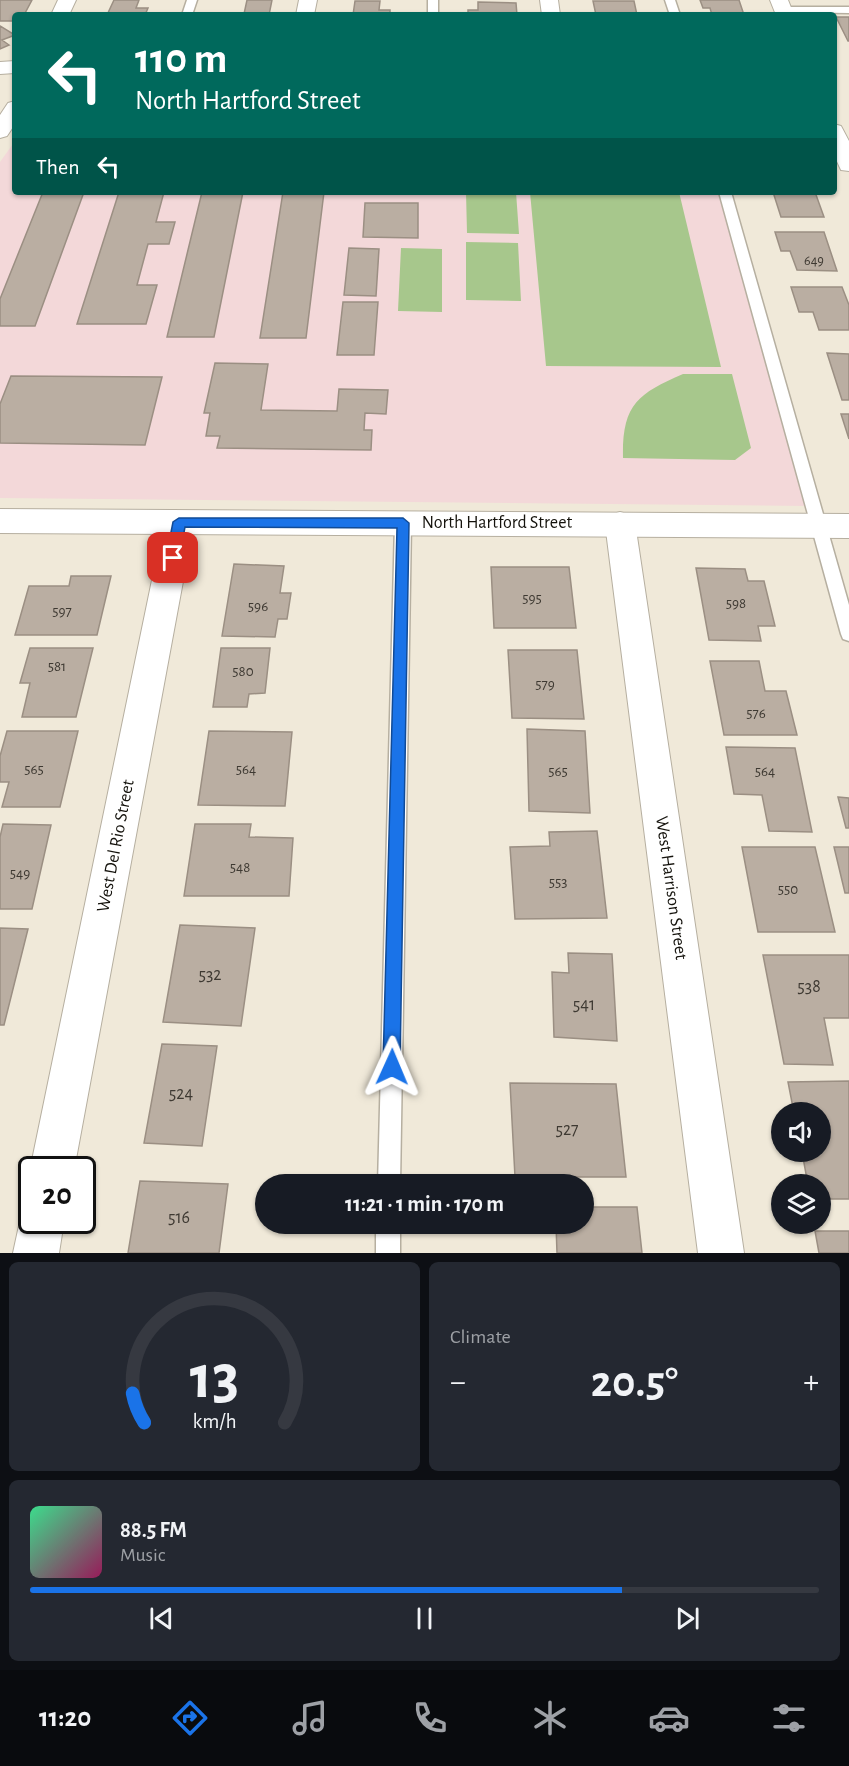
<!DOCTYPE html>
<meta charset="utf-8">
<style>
:root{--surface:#171b24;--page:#242831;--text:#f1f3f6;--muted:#9ea1a6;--line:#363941;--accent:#1a73e8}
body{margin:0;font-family:"Alegreya Sans",sans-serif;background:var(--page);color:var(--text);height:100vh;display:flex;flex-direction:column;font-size:22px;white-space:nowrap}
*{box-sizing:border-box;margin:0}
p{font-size:20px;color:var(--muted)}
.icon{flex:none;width:33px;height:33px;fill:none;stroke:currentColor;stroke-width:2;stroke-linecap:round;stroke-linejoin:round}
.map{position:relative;height:1253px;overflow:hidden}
.sheet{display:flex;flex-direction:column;gap:9px;padding:9px;background:#0d0f14;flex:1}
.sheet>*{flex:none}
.top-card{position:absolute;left:12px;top:12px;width:825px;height:183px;border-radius:6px;box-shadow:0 2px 4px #0004;background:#00695c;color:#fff;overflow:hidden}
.controls{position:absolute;left:771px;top:1102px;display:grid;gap:12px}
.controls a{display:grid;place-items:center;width:60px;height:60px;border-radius:50%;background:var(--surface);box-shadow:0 2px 4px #0004;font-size:30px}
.speed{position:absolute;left:18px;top:1156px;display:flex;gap:12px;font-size:30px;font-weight:700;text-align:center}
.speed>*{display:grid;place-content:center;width:78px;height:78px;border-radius:50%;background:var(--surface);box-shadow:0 2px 4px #0004;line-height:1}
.speed .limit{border:3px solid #111;border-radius:9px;background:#fff;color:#111}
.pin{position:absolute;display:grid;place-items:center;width:51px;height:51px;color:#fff;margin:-26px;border-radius:12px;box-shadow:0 3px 9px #0006}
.me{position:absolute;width:66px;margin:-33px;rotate:1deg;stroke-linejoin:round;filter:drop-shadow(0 0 4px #0008)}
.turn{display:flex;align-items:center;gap:21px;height:126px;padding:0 24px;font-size:27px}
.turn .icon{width:78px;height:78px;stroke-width:2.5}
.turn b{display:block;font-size:42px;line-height:51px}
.then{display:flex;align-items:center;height:57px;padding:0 24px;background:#0003;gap:12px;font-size:22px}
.big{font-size:45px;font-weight:700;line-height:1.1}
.sheet .widget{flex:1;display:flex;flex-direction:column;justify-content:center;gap:9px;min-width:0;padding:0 21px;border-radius:9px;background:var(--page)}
.sheet .dial{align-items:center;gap:0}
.dial svg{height:156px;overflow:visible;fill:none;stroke:var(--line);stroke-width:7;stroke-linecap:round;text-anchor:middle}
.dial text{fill:var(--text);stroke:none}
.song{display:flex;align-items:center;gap:18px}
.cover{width:72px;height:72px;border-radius:9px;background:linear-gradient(135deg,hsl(150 70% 55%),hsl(330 70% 35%))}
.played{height:6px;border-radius:3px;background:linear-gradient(90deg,var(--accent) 75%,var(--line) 75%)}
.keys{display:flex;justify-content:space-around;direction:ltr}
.heat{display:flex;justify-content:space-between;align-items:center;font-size:33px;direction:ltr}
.sheet .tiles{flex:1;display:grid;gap:9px;grid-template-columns:1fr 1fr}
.widget:last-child{grid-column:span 2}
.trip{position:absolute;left:255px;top:1174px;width:339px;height:60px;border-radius:30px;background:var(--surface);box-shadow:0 2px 4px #0004;font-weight:700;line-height:60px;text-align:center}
.tabs{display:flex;height:96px;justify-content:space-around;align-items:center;background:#090b0e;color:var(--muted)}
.tabs .icon{width:42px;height:42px}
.tabs .on{color:var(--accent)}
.tabs b{font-size:27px;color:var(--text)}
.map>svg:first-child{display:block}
.education{fill:#f3d8d9}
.green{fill:#a7c78c}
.building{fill:#baaea2;stroke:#9b8f83;stroke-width:1.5}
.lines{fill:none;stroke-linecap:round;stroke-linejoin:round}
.service-casing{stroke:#b6afa0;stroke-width:3}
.minor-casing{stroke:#b6afa0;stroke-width:2}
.tertiary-casing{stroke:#b6afa0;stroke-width:2}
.service{fill:#fff;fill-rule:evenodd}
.minor{fill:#fff;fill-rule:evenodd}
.tertiary{fill:#fff;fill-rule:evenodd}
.route{fill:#1a73e8;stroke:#114b97;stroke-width:1.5}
.labels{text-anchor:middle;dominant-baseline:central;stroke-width:5;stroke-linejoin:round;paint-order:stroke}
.far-number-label{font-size:14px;fill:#3e3932}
.number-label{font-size:15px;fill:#3e3932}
.street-label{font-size:18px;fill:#14120c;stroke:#fff}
.near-number-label{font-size:18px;fill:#3e3932}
</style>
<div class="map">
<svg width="849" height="1253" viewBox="0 0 849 1253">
<rect width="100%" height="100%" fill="#f0e9d9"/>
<path class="education" d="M 15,141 L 15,192 L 720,192 L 808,506 L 0,498 L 0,162 Z"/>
<path class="green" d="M 466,192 L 516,192 L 519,234 L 467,233 Z
M 530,192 L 679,192 L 721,367 L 546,366 Z
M 466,242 L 518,243 L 521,301 L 466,300 Z
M 401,248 L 442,249 L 442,312 L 398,311 Z
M 683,374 L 732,374 L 751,448 L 735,460 L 623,458 C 622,405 637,394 683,374 Z"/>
<path class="building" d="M 0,0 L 32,0 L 24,15 L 15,15 L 15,21 L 0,21 Z
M 114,0 L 139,0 L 136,8 L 148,8 L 145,15 L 107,15 Z
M 247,0 L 272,0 L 269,15 L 229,15 L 244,14 Z
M 700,0 L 739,0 L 744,15 L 712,15 L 710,8 L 703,8 Z
M 355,1 L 380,1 L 379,10 L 390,10 L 390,15 L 353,15 Z
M 593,1 L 634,1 L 637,15 L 596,15 Z
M 478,2 L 516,3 L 517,15 L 468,15 L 468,10 L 478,10 Z
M 836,17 L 849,17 L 849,41 L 848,41 Z
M 0,26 L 15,35 L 2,40 L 9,45 L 0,49 Z
M 43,192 L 84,192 L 35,326 L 0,326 L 0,299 Z
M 119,192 L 164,192 L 156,222 L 175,222 L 169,244 L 148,244 L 137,285 L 157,285 L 146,324 L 77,324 Z
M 202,192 L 243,192 L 214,337 L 167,337 Z
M 283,192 L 324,192 L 306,338 L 260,338 Z
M 773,192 L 815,192 L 824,217 L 781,217 Z
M 365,203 L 418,203 L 418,238 L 363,237 Z
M 775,232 L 824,232 L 837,271 L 797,270 L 790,251 L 781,251 Z
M 349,248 L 379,249 L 376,296 L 344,295 Z
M 791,287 L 842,287 L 849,305 L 849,330 L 819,330 L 813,312 L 799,312 Z
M 343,302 L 378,302 L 374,355 L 337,355 Z
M 827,353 L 849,354 L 849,400 L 842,400 Z
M 215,363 L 268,364 L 261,410 L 337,411 L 339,389 L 388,390 L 386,414 L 365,413 L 364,430 L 372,430 L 371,450 L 217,448 L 220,436 L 206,436 L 210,413 L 204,413 Z
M 11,376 L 162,377 L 145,445 L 0,443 L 0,404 Z
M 841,414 L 849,414 L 849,439 Z
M 234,564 L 284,566 L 280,593 L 291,593 L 287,619 L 278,619 L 275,637 L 222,636 Z
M 491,567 L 569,567 L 576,628 L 494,628 Z
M 696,568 L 745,569 L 748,581 L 764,581 L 775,626 L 758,626 L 761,641 L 709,640 Z
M 71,576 L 111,576 L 97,635 L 15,635 L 29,586 L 69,586 Z
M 30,648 L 93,648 L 76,717 L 22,717 L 30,683 L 20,683 Z
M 221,648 L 270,648 L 265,693 L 249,694 L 247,707 L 213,707 Z
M 508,650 L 577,650 L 584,719 L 512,718 Z
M 710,661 L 759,661 L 765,691 L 786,691 L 797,735 L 724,735 Z
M 527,729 L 585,731 L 590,813 L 529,811 Z
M 7,731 L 78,731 L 60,807 L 2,807 L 9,782 L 0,782 L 0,756 Z
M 209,731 L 292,732 L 285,806 L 198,805 Z
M 726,747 L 795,748 L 812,832 L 769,831 L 762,795 L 734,794 Z
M 838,797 L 849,798 L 849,828 L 846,828 Z
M 3,824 L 51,825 L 32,909 L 0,909 L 0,837 Z
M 195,824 L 251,824 L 249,837 L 293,838 L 289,896 L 184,896 Z
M 597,831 L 607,918 L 515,919 L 510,847 L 550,846 L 549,832 Z
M 742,847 L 815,847 L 835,932 L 758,932 Z
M 834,847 L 849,847 L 849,893 L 845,893 Z
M 180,925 L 255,928 L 241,1026 L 163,1022 Z
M 0,928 L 28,929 L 4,1025 L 0,1025 Z
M 568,953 L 612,954 L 617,1041 L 554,1037 L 552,972 L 569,973 Z
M 763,955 L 849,955 L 849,1018 L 824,1018 L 833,1065 L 784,1064 Z
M 162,1044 L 217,1046 L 202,1146 L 144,1143 Z
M 849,1081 L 849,1199 L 820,1199 L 820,1185 L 808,1185 L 802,1152 L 820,1152 L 820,1113 L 794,1113 L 788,1082 Z
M 510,1083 L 616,1084 L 626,1177 L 515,1177 Z
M 140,1181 L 228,1184 L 219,1253 L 128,1253 Z
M 584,1207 L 637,1207 L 642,1253 L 557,1253 L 556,1224 L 584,1224 Z
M 815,1231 L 849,1231 L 849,1253 L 819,1253 Z"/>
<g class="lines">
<g class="service-casing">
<path id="service" d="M 187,0 L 197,0 L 192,15 L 182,15 Z
M 428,0 L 438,0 L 438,15 L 428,15 Z
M 665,0 L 675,0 L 680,15 L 670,15 Z
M 780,7 L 849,7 L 849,13 L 783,12 L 780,11 Z
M 719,192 L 731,192 L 849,605 L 849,641 L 843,639 L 841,634 Z
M 403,517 L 408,519 L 411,523 L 400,1185 L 378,1185 L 395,523 L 398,519 Z
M 376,1224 L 400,1224 L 400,1253 L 376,1253 Z"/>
</g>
<g class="minor-casing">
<path id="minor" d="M 58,0 L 76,0 L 69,15 L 51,15 Z
M 299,0 L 317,0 L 314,15 L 296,15 Z
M 540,0 L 558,0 L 560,15 L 542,15 Z
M 770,0 L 788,0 L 794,15 L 776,15 Z
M 15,61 L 15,73 L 0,74 L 0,62 Z
M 15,101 L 15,124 L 7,136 L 0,138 L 0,115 L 8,103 Z
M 834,124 L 841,126 L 849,141 L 849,171 L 841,170 L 834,155 Z
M 179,511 L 189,514 L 194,522 L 74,1170 L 32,1170 L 32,1173 L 30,1170 L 164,522 L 169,514 Z
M 620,512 L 630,515 L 635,523 L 744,1253 L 698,1253 L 605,523 L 610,515 Z
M 32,1203 L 32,1221 L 64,1221 L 59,1253 L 13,1253 L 20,1221 L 26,1205 Z"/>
</g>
<g class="tertiary-casing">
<path id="tertiary" d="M 0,509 L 849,514 L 849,538 L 0,533 Z"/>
</g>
<use href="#service" class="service"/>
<use href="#minor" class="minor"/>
<use href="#tertiary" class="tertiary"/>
</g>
<path class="route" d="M 179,518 L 403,518 L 409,523 L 400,1067 L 398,1073 L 392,1076 L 385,1073 L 383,1067 L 397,528 L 185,527 L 179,558 L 173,563 L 166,558 L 173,522 Z"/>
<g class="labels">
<g class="far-number-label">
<text x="814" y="261">649</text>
</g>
<g class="number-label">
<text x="532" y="598">595</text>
<text x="736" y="603">598</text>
<text x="258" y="606">596</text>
<text x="62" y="611">597</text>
<text x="57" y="666">581</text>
<text x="243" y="671">580</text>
<text x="545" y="684">579</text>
<text x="756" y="713">576</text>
<text x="34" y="769">565</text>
<text x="246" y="769">564</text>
<text x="558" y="771">565</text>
<text x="765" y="771">564</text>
<text x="240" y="867">548</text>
<text x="20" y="873">549</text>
<text x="558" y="882">553</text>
<text x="788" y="889">550</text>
</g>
<g class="street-label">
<text x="497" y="523">North Hartford Street</text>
<text transform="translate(116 846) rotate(-79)">West Del Rio Street</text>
<text transform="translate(671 888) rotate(82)">West Harrison Street</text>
</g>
<g class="near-number-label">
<text x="210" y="975">532</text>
<text x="809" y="987">538</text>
<text x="584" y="1005">541</text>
<text x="181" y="1094">524</text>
<text x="567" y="1130">527</text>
<text x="179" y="1218">516</text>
</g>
</g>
</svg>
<div class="controls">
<a><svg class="icon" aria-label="sound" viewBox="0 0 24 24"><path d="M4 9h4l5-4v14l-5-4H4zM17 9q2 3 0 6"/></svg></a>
<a><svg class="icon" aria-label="layers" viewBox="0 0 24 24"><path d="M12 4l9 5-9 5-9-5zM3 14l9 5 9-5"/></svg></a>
</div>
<div class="speed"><div class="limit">20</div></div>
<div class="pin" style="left:173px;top:558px;background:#d93025"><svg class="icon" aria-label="arrive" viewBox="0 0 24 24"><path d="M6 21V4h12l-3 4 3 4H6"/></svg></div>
<svg class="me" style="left:392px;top:1067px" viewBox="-20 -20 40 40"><path d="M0-17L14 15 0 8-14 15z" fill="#1a73e8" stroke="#fff" stroke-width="4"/></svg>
<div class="trip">11:21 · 1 min · 170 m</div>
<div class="top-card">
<div class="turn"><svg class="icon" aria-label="left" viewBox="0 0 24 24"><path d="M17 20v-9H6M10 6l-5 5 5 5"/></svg><div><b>110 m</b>North Hartford Street</div></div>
<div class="then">Then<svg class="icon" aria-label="left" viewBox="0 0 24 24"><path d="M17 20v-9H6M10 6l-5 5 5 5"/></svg></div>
</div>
</div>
<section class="sheet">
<div class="tiles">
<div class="widget dial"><svg viewBox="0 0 100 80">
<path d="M14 69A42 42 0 1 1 86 69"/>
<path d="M14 69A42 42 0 0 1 8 54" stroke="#1a73e8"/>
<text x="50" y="56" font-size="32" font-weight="700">13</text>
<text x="50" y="72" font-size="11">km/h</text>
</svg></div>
<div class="widget"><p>Climate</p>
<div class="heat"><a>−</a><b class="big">20.5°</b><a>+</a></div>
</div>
<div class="widget">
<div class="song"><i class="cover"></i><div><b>88.5 FM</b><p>Music</p></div></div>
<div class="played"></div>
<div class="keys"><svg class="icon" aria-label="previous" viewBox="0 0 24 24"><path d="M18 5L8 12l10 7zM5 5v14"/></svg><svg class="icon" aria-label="pause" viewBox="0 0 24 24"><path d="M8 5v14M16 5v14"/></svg><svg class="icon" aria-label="next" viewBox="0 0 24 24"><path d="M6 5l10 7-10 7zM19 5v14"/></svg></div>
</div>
</div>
</section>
<nav class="tabs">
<b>11:20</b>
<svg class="icon on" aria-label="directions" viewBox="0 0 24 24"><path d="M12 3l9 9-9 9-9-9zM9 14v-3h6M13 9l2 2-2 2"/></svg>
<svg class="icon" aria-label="music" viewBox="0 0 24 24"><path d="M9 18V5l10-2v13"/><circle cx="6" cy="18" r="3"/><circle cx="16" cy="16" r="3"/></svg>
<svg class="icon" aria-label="phone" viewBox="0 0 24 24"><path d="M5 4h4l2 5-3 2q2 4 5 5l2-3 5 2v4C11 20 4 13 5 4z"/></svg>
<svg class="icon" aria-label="climate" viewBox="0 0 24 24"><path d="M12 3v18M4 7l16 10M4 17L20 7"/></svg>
<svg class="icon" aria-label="car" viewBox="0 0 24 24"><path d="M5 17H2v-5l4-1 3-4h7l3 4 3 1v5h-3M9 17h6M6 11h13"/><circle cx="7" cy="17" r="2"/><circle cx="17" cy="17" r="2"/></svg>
<svg class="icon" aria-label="filters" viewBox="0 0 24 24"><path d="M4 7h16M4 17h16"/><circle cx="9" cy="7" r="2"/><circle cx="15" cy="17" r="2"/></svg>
</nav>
